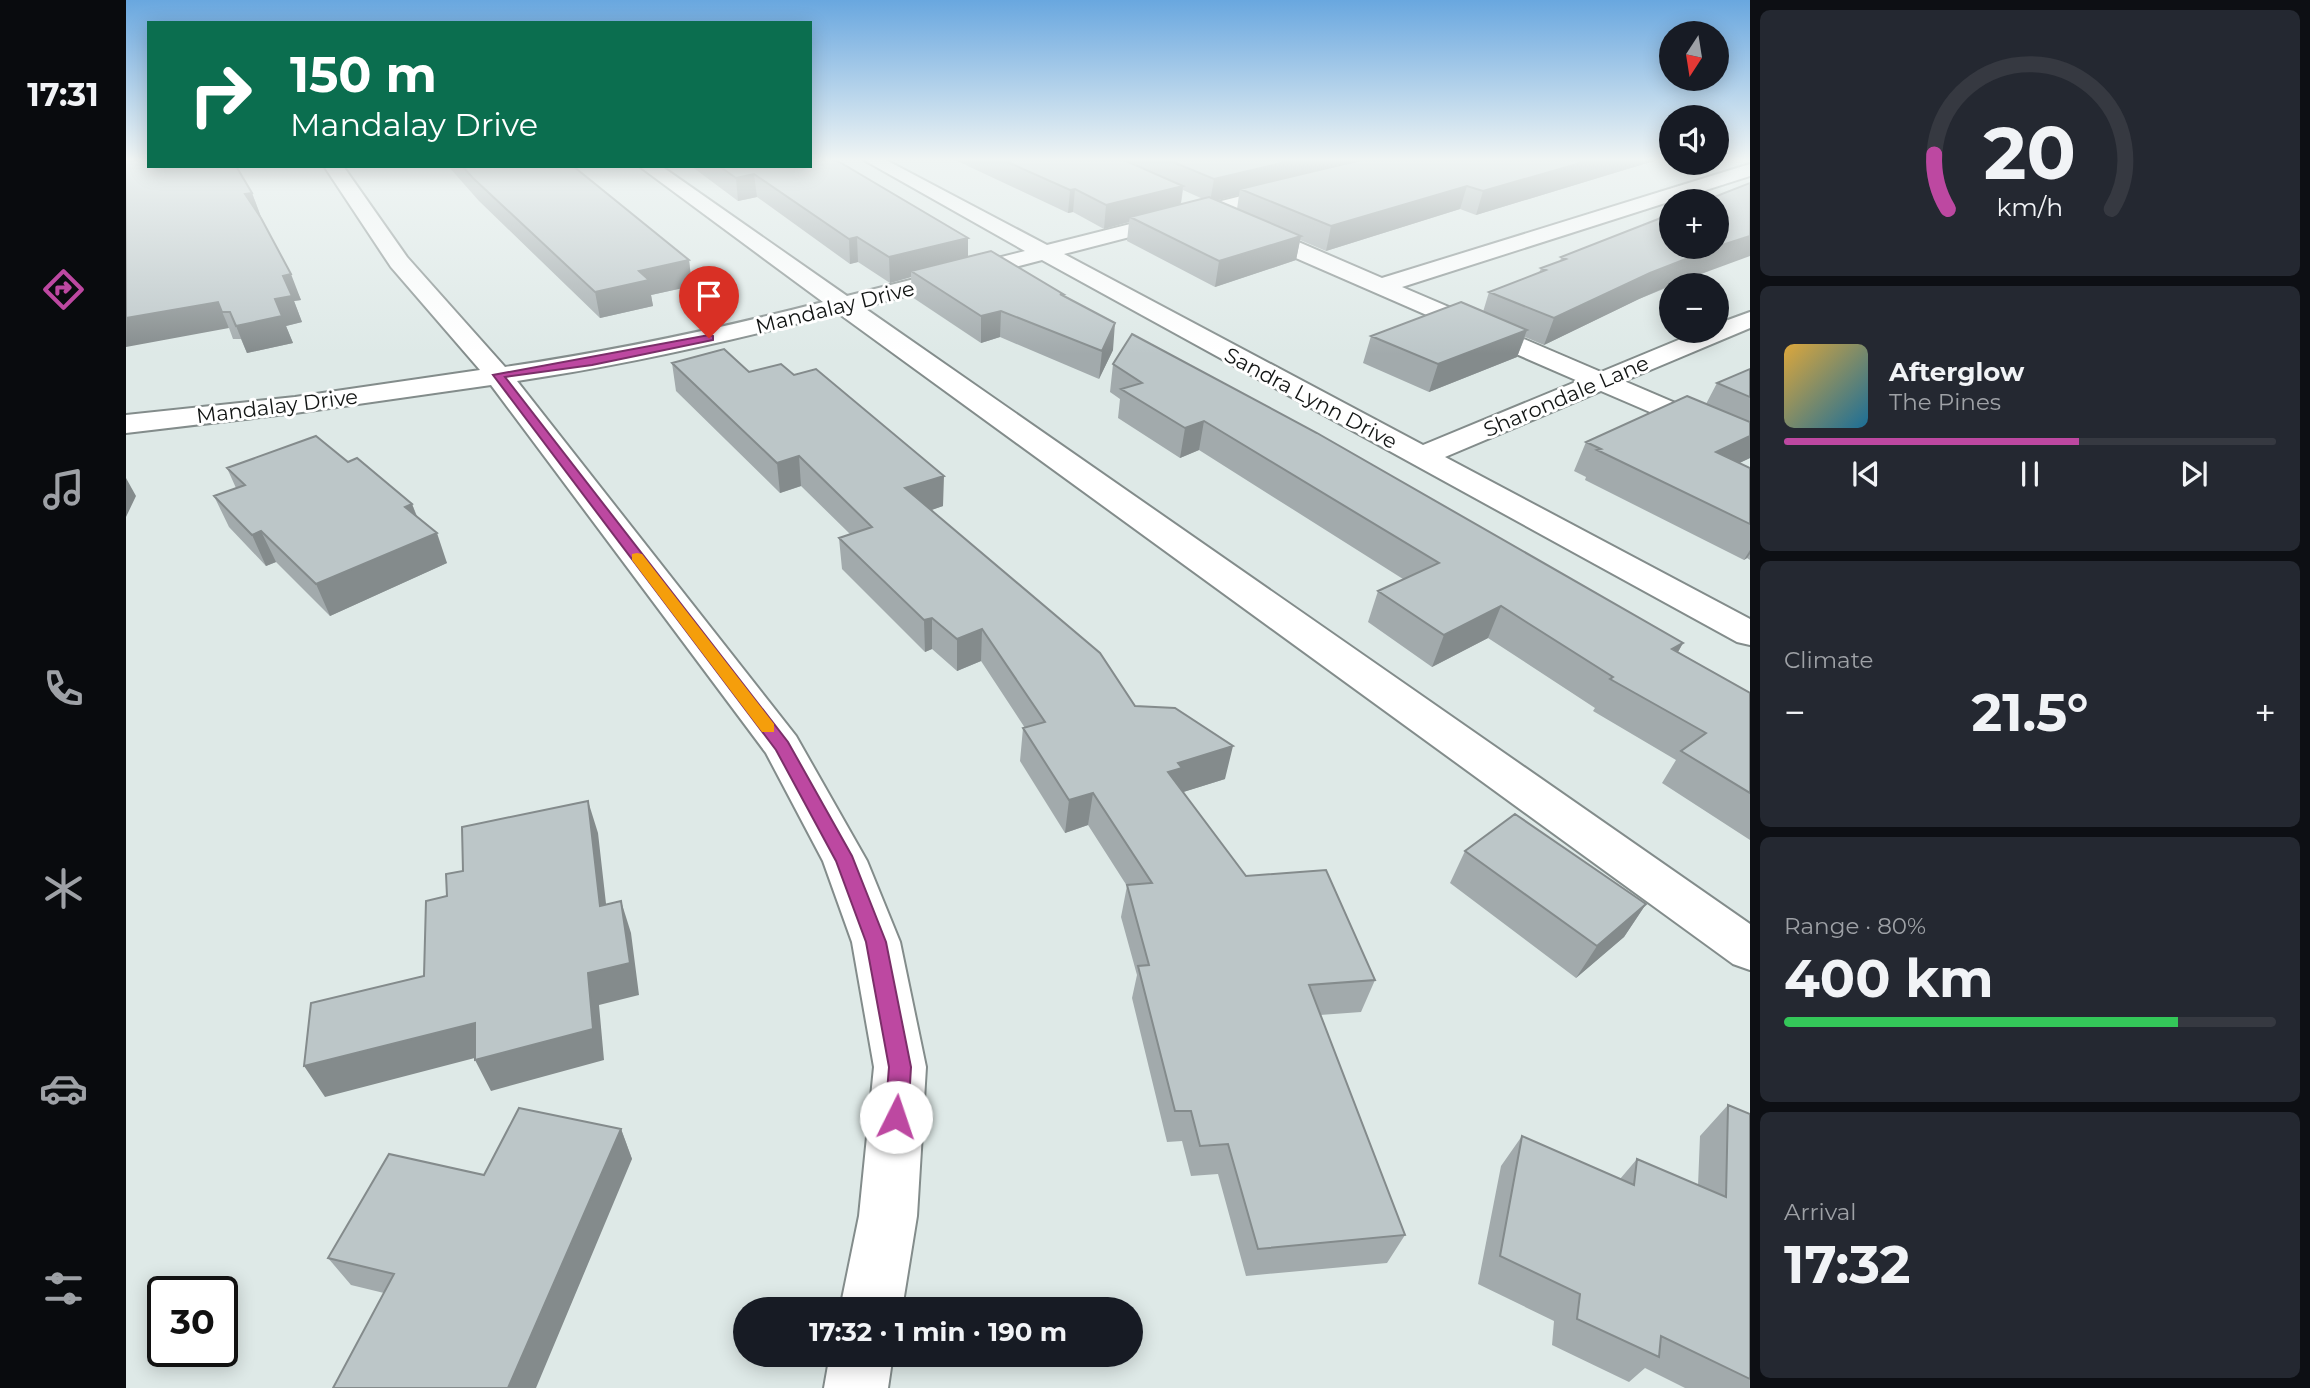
<!DOCTYPE html>
<meta charset="utf-8">
<style>
:root{--surface:#171b24;--page:#242831;--text:#f1f3f6;--muted:#9ea1a6;--line:#363941;--accent:#bd48a1}
body{margin:0;font-family:Montserrat,sans-serif;background:var(--page);color:var(--text);height:100vh;display:flex;flex-direction:column;font-size:26px;white-space:nowrap}
*{box-sizing:border-box;margin:0}
p{font-size:23px;color:var(--muted)}
.icon{flex:none;width:38px;height:38px;fill:none;stroke:currentColor;stroke-width:2;stroke-linecap:round;stroke-linejoin:round}
.map{position:relative;flex:1;overflow:hidden}
.sheet{display:flex;flex-direction:column;gap:10px;padding:10px;background:#0d0f14;width:560px}
.sheet>*{flex:none}
.hud{position:absolute;left:21px;top:21px;width:665px;height:147px;border-radius:0px;box-shadow:0 4px 18px #0003;background:#0b6e4f;color:#fff;overflow:hidden}
.needle{width:46px;rotate:192deg}
.controls{position:absolute;left:1533px;top:21px;display:grid;gap:14px}
.controls a{display:grid;place-items:center;width:70px;height:70px;border-radius:50%;background:var(--surface);box-shadow:0 4px 18px #0003;font-size:35px}
.speed{position:absolute;left:21px;top:1276px;display:flex;gap:14px;font-size:35px;font-weight:700;text-align:center}
.speed>*{display:grid;place-content:center;width:91px;height:91px;border-radius:50%;background:var(--surface);box-shadow:0 4px 18px #0003;line-height:1}
.speed .limit{border:4px solid #111;border-radius:10px;background:#fff;color:#111}
.pin{position:absolute;display:grid;place-items:center;width:60px;height:60px;color:#fff;margin:-72px -30px;border-radius:50% 50% 50% 0;rotate:-45deg;box-shadow:0 0 7px #0007}
.pin .icon{rotate:45deg}
.me{position:absolute;width:77px;margin:-38px;rotate:4deg;stroke-linejoin:round;filter:drop-shadow(0 0 5px #0008)}
.turn{display:flex;align-items:center;gap:24px;height:147px;padding:0 28px;font-size:32px}
.turn .icon{width:91px;height:91px;stroke-width:2.5}
.turn b{display:block;font-size:49px;line-height:60px}
.big{font-size:52px;font-weight:700;line-height:1.1}
.sheet .card{flex:1;display:flex;flex-direction:column;justify-content:center;gap:10px;min-width:0;padding:0 24px;border-radius:10px;background:var(--page)}
.sheet .dial{align-items:center;gap:0}
.dial svg{height:182px;overflow:visible;fill:none;stroke:var(--line);stroke-width:7;stroke-linecap:round;text-anchor:middle}
.dial text{fill:var(--text);stroke:none}
.song{display:flex;align-items:center;gap:21px}
.cover{width:84px;height:84px;border-radius:10px;background:linear-gradient(135deg,hsl(40 70% 55%),hsl(200 70% 35%))}
.played{height:7px;border-radius:4px;background:linear-gradient(90deg,var(--accent) 60%,var(--line) 60%)}
.keys{display:flex;justify-content:space-around;direction:ltr}
.heat{display:flex;justify-content:space-between;align-items:center;font-size:38px;direction:ltr}
.charge{height:10px;border-radius:5px;background:linear-gradient(90deg,#34c759 80%,var(--line) 0)}
.trip{position:absolute;left:607px;top:1297px;width:410px;height:70px;border-radius:35px;background:var(--surface);box-shadow:0 4px 18px #0003;font-weight:700;line-height:70px;text-align:center}
main{display:flex;flex:1;min-height:0}
.tabs{display:flex;flex-direction:column;width:126px;justify-content:space-around;align-items:center;background:#090b0e;color:var(--muted)}
.tabs .icon{width:49px;height:49px}
.tabs .current{color:var(--accent)}
.tabs b{font-size:32px;color:var(--text)}
.map>svg:first-child{display:block}
.lines{fill:none;stroke-linecap:round;stroke-linejoin:round}
.minor-casing{stroke:#838c8b;stroke-width:4}
.minor{fill:#fff;fill-rule:evenodd}
.wall{fill:#a2aaac;fill-rule:evenodd}
.shaded-wall{fill:#848b8c}
.building{fill:#bcc6c8;stroke:#848b8c;stroke-width:2}
.route{fill:#bd48a1;stroke:#7b2f69;stroke-width:2}
.slow{fill:#f59e0b}
.labels{text-anchor:middle;dominant-baseline:central;stroke-width:6;stroke-linejoin:round;paint-order:stroke}
.far-street-label{font-size:21px;fill:#121514;stroke:#fff}
</style>
<main>
<nav class="tabs">
<b>17:31</b>
<svg class="icon current" aria-label="directions" viewBox="0 0 24 24"><path d="M12 3l9 9-9 9-9-9zM9 14v-3h6M13 9l2 2-2 2"/></svg>
<svg class="icon" aria-label="music" viewBox="0 0 24 24"><path d="M9 18V5l10-2v13"/><circle cx="6" cy="18" r="3"/><circle cx="16" cy="16" r="3"/></svg>
<svg class="icon" aria-label="phone" viewBox="0 0 24 24"><path d="M5 4h4l2 5-3 2q2 4 5 5l2-3 5 2v4C11 20 4 13 5 4z"/></svg>
<svg class="icon" aria-label="climate" viewBox="0 0 24 24"><path d="M12 3v18M4 7l16 10M4 17L20 7"/></svg>
<svg class="icon" aria-label="car" viewBox="0 0 24 24"><path d="M5 17H2v-5l4-1 3-4h7l3 4 3 1v5h-3M9 17h6M6 11h13"/><circle cx="7" cy="17" r="2"/><circle cx="17" cy="17" r="2"/></svg>
<svg class="icon" aria-label="filters" viewBox="0 0 24 24"><path d="M4 7h16M4 17h16"/><circle cx="9" cy="7" r="2"/><circle cx="15" cy="17" r="2"/></svg>
</nav>
<div class="map">
<svg width="1624" height="1388" viewBox="0 0 1624 1388">
<rect width="100%" height="100%" fill="#dee9e7"/>
<g class="lines">
<g class="minor-casing">
<path id="minor" d="M 738,160 L 760,160 L 921,245 L 1163,184 L 1170,186 L 1173,190 L 1170,194 L 938,254 L 1297,445 L 1452,381 L 1117,235 L 1114,230 L 1117,225 L 1133,225 L 1256,278 L 1624,164 L 1624,176 L 1276,287 L 1475,372 L 1574,331 L 1591,331 L 1591,324 L 1624,312 L 1624,328 L 1498,381 L 1624,435 L 1624,455 L 1475,391 L 1319,457 L 1624,619 L 1624,645 L 1611,642 L 916,260 L 737,307 L 1624,924 L 1624,970 L 1607,964 L 712,313 C 606,341 499,365 391,381 L 670,736 L 741,861 L 774,942 L 800,1067 L 791,1216 L 776,1309 L 714,1309 L 733,1216 L 748,1067 L 726,942 L 697,861 L 640,753 L 365,385 L 169,413 L 0,433 L 0,415 L 169,397 L 354,370 L 265,267 L 198,166 L 217,166 L 281,257 L 379,367 C 487,351 592,329 697,302 L 513,166 L 535,166 L 721,296 L 899,251 Z
M 704,1354 L 767,1354 L 762,1388 L 698,1388 Z"/>
</g>
<use href="#minor" class="minor"/>
</g>
<path class="wall" d="M 4,160 L 23,160 L 126,193 L 135,217 L 175,300 L 168,301 L 176,322 L 160,326 L 167,343 L 121,353 L 115,339 L 107,339 L 103,328 Z
M 829,160 L 1531,160 L 1350,215 L 1334,209 L 1200,251 L 1174,240 L 1170,260 L 1089,287 L 1001,241 L 1003,222 L 978,229 L 947,212 L 942,213 ZM 1057,190 L 1077,199 L 1055,204 ZM 1113,195 L 1111,209 L 1091,200 Z
M 322,166 L 447,166 L 563,260 L 566,286 L 525,295 L 527,306 L 474,318 L 353,201 Z
M 565,166 L 684,166 L 842,238 L 842,257 L 937,296 L 987,350 L 973,379 L 874,337 L 855,343 L 786,297 L 785,277 L 764,283 L 732,262 L 724,264 L 631,197 L 612,201 Z
M 1435,257 L 1582,271 L 1513,299 L 1418,345 L 1399,337 L 1391,357 L 1303,392 L 1237,363 L 1245,336 L 1357,312 L 1363,292 L 1413,273 L 1415,268 L 1434,262 Z
M 546,363 L 623,372 L 817,506 L 805,510 L 1009,706 L 1099,779 L 1057,792 L 1120,876 L 1249,980 L 1235,1012 L 1194,1015 L 1279,1235 L 1261,1263 L 1120,1276 L 1092,1174 L 1065,1176 L 1056,1141 L 1041,1142 L 1006,998 L 1011,975 L 995,917 L 1001,886 L 962,825 L 939,833 L 894,761 L 897,728 L 899,728 L 855,661 L 831,671 L 806,649 L 799,652 L 716,569 L 713,538 L 724,534 L 675,486 L 654,493 L 550,391 Z
M 987,364 L 1557,643 L 1552,652 L 1624,693 L 1624,840 L 1536,783 L 1550,760 L 1467,711 L 1469,708 L 1362,638 L 1306,667 L 1242,622 L 1252,591 L 1277,579 L 1073,450 L 1054,458 L 992,418 L 994,399 L 984,392 Z
M 1624,369 L 1624,458 L 1613,463 L 1624,468 L 1624,560 L 1621,558 L 1618,560 L 1459,480 L 1460,477 L 1448,471 L 1460,442 L 1580,404 L 1591,383 Z
M 222,462 L 286,504 L 291,516 L 321,563 L 204,616 L 150,562 L 140,566 L 103,527 L 88,496 L 110,488 L 101,468 Z
M 1339,851 L 1520,904 L 1498,937 L 1450,978 L 1324,883 Z
M 1602,1105 L 1624,1114 L 1624,1388 L 1559,1388 L 1519,1368 L 1503,1382 L 1426,1345 L 1428,1321 L 1352,1284 L 1375,1166 L 1396,1136 L 1494,1179 L 1511,1159 L 1572,1186 L 1574,1136 Z
M 495,1129 L 506,1159 L 258,1293 L 225,1285 L 202,1258 L 358,1175 Z"/>
<path class="shaded-wall" d="M 1168,160 L 1253,160 L 1114,189 L 1113,195 L 1084,202 L 1088,179 Z
M 1465,160 L 1531,160 L 1350,215 L 1357,191 Z
M 628,174 L 631,197 L 612,201 L 610,178 Z
M 1057,186 L 1054,209 L 1004,217 L 1003,222 L 978,229 L 980,205 Z
M 1341,186 L 1334,209 L 1200,251 L 1205,226 Z
M 949,189 L 947,212 L 942,213 L 944,190 Z
M 126,193 L 135,217 L 119,194 Z
M 1175,236 L 1170,260 L 1089,287 L 1093,261 Z
M 1624,236 L 1624,256 L 1545,285 L 1513,299 L 1418,345 L 1428,318 L 1524,273 L 1593,246 Z
M 731,237 L 732,262 L 724,264 L 723,239 Z
M 842,238 L 842,263 L 785,271 L 785,277 L 764,283 L 763,257 Z
M 563,260 L 566,286 L 525,295 L 527,306 L 474,318 L 469,292 L 513,271 Z
M 165,274 L 175,300 L 168,301 L 176,322 L 160,326 L 167,343 L 121,353 L 110,326 L 149,299 L 157,276 Z
M 92,302 L 103,328 L 0,347 L 0,318 Z
M 875,311 L 874,337 L 855,343 L 855,316 Z
M 989,323 L 987,350 L 973,379 L 976,351 Z
M 1401,330 L 1391,357 L 1303,392 L 1312,364 Z
M 1078,421 L 1073,450 L 1054,458 L 1059,428 Z
M 1624,436 L 1624,458 L 1574,482 L 1590,452 Z
M 673,456 L 675,486 L 654,493 L 651,463 Z
M 818,476 L 817,506 L 780,519 L 779,488 Z
M 0,478 L 10,496 L 0,517 Z
M 286,504 L 297,534 L 279,507 Z
M 135,531 L 150,562 L 140,566 L 126,535 Z
M 311,533 L 321,563 L 204,616 L 190,584 Z
M 1624,550 L 1624,554 L 1621,558 L 1618,560 Z
M 1375,606 L 1362,638 L 1306,667 L 1318,635 Z
M 806,618 L 806,649 L 799,652 L 798,620 Z
M 856,629 L 855,661 L 831,671 L 831,639 Z
M 1557,643 L 1539,675 L 1546,649 Z
M 1107,746 L 1099,779 L 1051,794 L 1042,772 L 1052,763 Z
M 967,793 L 962,825 L 939,833 L 943,800 Z
M 462,801 L 472,833 L 484,939 L 474,906 Z
M 495,901 L 505,933 L 513,995 L 473,1005 L 478,1060 L 365,1091 L 349,1060 L 462,973 Z
M 1520,904 L 1498,937 L 1450,978 L 1471,946 Z
M 349,1023 L 364,1054 L 199,1097 L 178,1066 Z
M 495,1129 L 506,1159 L 410,1388 L 382,1388 Z"/>
<path class="building" d="M 9,160 L 23,160 L 23,166 L 110,166 L 126,193 L 119,194 L 135,218 L 165,274 L 157,276 L 166,296 L 149,299 L 156,316 L 110,326 L 104,312 L 96,312 L 92,302 L 0,318 L 0,161 Z
M 684,160 L 710,160 L 842,238 L 763,257 L 731,237 L 723,239 L 628,174 L 610,178 L 593,166 L 684,166 Z
M 877,160 L 998,160 L 1057,186 L 980,205 L 949,189 L 944,190 Z
M 1042,160 L 1168,160 L 1088,179 Z
M 1235,160 L 1465,160 L 1357,191 L 1341,186 L 1205,226 L 1114,189 Z
M 336,166 L 447,166 L 563,260 L 513,271 L 523,280 L 469,292 L 347,178 Z
M 1624,183 L 1624,236 L 1593,246 L 1524,273 L 1428,318 L 1363,292 L 1420,270 L 1415,268 L 1440,259 L 1435,257 L 1545,214 L 1545,247 L 1591,247 L 1591,201 L 1578,201 Z
M 1083,197 L 1175,236 L 1093,261 L 1004,217 Z
M 865,251 L 937,294 L 934,294 L 989,323 L 976,351 L 875,311 L 855,316 L 785,271 Z
M 1335,302 L 1401,330 L 1312,364 L 1245,336 Z
M 1006,334 L 1191,433 L 1557,643 L 1546,649 L 1624,693 L 1624,793 L 1555,751 L 1580,733 L 1484,679 L 1487,677 L 1375,606 L 1318,635 L 1252,591 L 1313,563 L 1078,421 L 1059,428 L 995,389 L 1016,383 L 987,364 Z
M 598,349 L 623,372 L 655,364 L 668,375 L 690,369 L 818,476 L 779,488 L 974,653 L 1009,706 L 1049,708 L 1107,746 L 1052,763 L 1056,768 L 1042,772 L 1120,876 L 1200,870 L 1249,980 L 1183,985 L 1279,1235 L 1132,1249 L 1102,1144 L 1074,1146 L 1065,1111 L 1049,1111 L 1012,966 L 1023,965 L 1001,885 L 1026,883 L 967,793 L 943,800 L 897,728 L 919,722 L 856,629 L 831,639 L 806,618 L 798,620 L 713,538 L 746,527 L 673,456 L 651,463 L 546,363 Z
M 1624,369 L 1624,397 L 1591,383 Z
M 1561,396 L 1624,422 L 1624,436 L 1590,452 L 1624,468 L 1624,524 L 1471,450 L 1475,449 L 1460,442 Z
M 190,436 L 222,462 L 231,458 L 286,504 L 279,507 L 311,533 L 190,584 L 135,531 L 126,535 L 88,496 L 119,485 L 101,468 Z
M 462,801 L 474,906 L 495,901 L 504,963 L 462,973 L 467,1029 L 349,1060 L 349,1023 L 178,1066 L 185,1003 L 298,976 L 300,901 L 321,896 L 320,874 L 337,871 L 336,827 Z
M 1389,814 L 1520,904 L 1471,946 L 1339,851 Z
M 1602,1105 L 1624,1114 L 1624,1379 L 1535,1336 L 1533,1357 L 1451,1319 L 1454,1294 L 1374,1256 L 1396,1136 L 1508,1185 L 1511,1159 L 1600,1197 Z
M 393,1108 L 495,1129 L 382,1388 L 207,1388 L 268,1274 L 202,1258 L 263,1154 L 358,1175 Z"/>
<linearGradient id="sky" x2="0" y2="1"><stop stop-color="#69a7df"/><stop offset="0.45" stop-color="#f0f5f4"/><stop offset="1" stop-color="#f0f5f4" stop-opacity="0"/></linearGradient>
<rect width="1624" height="354" fill="url(#sky)"/>
<path class="route" d="M 583,335 L 587,336 L 587,340 L 466,365 L 379,377 L 662,742 L 726,856 L 760,942 L 785,1067 L 782,1117 L 778,1124 L 770,1127 L 762,1124 L 759,1117 L 763,1067 L 740,942 L 710,861 L 650,750 L 367,375 Z"/>
<path class="slow" d="M 511,553 L 516,554 L 648,724 L 648,732 L 636,732 L 506,560 L 506,554 Z"/>
<g class="labels">
<g class="far-street-label">
<text transform="translate(709 307) rotate(-14)">Mandalay Drive</text>
<text transform="translate(1440 396) rotate(-23)">Sharondale Lane</text>
<text transform="translate(1185 398) rotate(28)">Sandra Lynn Drive</text>
<text transform="translate(151 406) rotate(-7)">Mandalay Drive</text>
</g>
</g>
</svg>
<div class="controls">
<a><svg class="needle" viewBox="-14 -14 28 28"><path d="M0-13l5 13h-10z" fill="#e53935"/><path d="M0 13l5-13h-10z" fill="#9ea1a6"/></svg></a>
<a><svg class="icon" aria-label="sound" viewBox="0 0 24 24"><path d="M4 9h4l5-4v14l-5-4H4zM17 9q2 3 0 6"/></svg></a>
<a>+</a>
<a>−</a>
</div>
<div class="speed"><div class="limit">30</div></div>
<div class="pin" style="left:583px;top:338px;background:#d93025"><svg class="icon" aria-label="arrive" viewBox="0 0 24 24"><path d="M6 21V4h12l-3 4 3 4H6"/></svg></div>
<svg class="me" style="left:770px;top:1117px" viewBox="-20 -20 40 40"><circle r="19" fill="#fff"/><path d="M0-13L10 11 0 6-10 11z" fill="#bd48a1"/></svg>
<div class="trip">17:32 · 1 min · 190 m</div>
<div class="hud">
<div class="turn"><svg class="icon" aria-label="right" viewBox="0 0 24 24"><path d="M7 20v-9h11M14 6l5 5-5 5"/></svg><div><b>150 m</b>Mandalay Drive</div></div>
</div>
</div>
<section class="sheet">
<div class="card dial"><svg viewBox="0 0 100 80">
<path d="M14 69A42 42 0 1 1 86 69"/>
<path d="M14 69A42 42 0 0 1 8 45" stroke="#bd48a1"/>
<text x="50" y="56" font-size="32" font-weight="700">20</text>
<text x="50" y="72" font-size="11">km/h</text>
</svg></div>
<div class="card">
<div class="song"><i class="cover"></i><div><b>Afterglow</b><p>The Pines</p></div></div>
<div class="played"></div>
<div class="keys"><svg class="icon" aria-label="previous" viewBox="0 0 24 24"><path d="M18 5L8 12l10 7zM5 5v14"/></svg><svg class="icon" aria-label="pause" viewBox="0 0 24 24"><path d="M8 5v14M16 5v14"/></svg><svg class="icon" aria-label="next" viewBox="0 0 24 24"><path d="M6 5l10 7-10 7zM19 5v14"/></svg></div>
</div>
<div class="card"><p>Climate</p>
<div class="heat"><a>−</a><b class="big">21.5°</b><a>+</a></div>
</div>
<div class="card"><p>Range · 80%</p><b class="big">400 km</b><div class="charge"></div></div>
<div class="card"><p>Arrival</p><b class="big">17:32</b></div>
</section>
</main>
